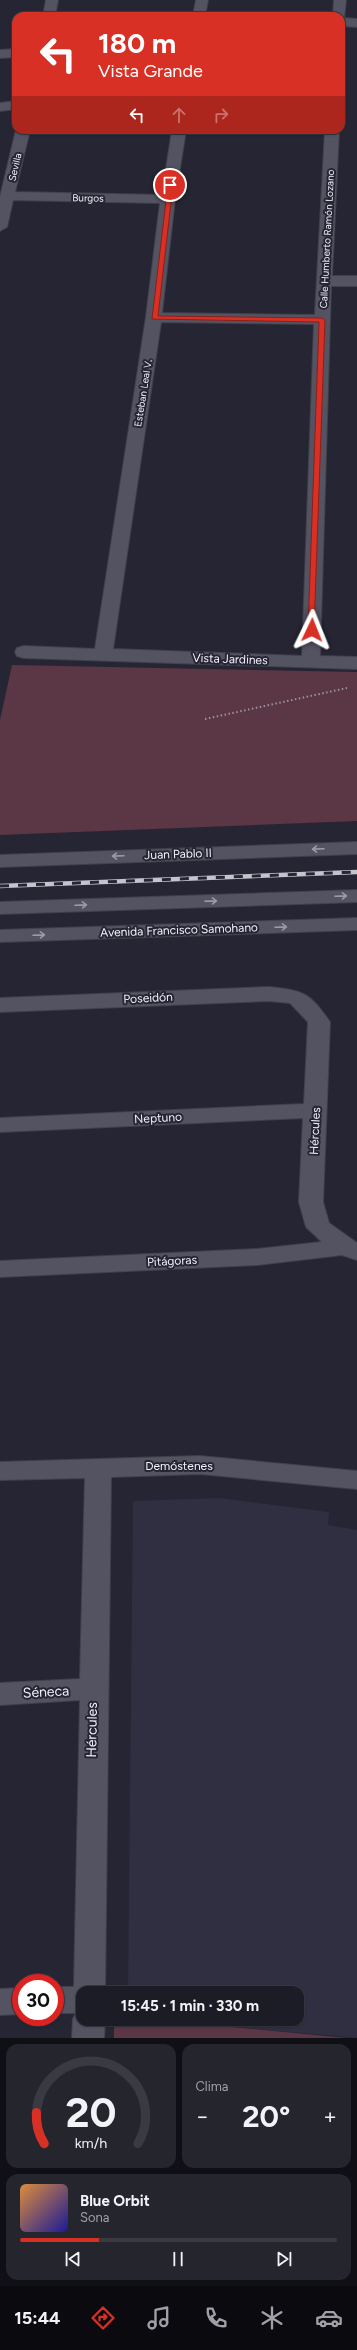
<!DOCTYPE html>
<html lang="es">
<meta charset="utf-8">
<style>
:root{--surface:#1c1c26;--page:#25252e;--text:#f1f3f6;--muted:#a0a1a7;--line:#3a3a43;--accent:#d93025}
body{margin:0;font-family:Figtree,sans-serif;background:var(--page);color:var(--text);height:100vh;display:flex;flex-direction:column;font-size:15px;white-space:nowrap}
*{box-sizing:border-box;margin:0}
p{font-size:13px;color:var(--muted)}
.icon{flex:none;width:22px;height:22px;fill:none;stroke:currentColor;stroke-width:2;stroke-linecap:round;stroke-linejoin:round}
.map{position:relative;height:2038px;overflow:hidden}
.sheet{display:flex;flex-direction:column;gap:6px;padding:6px;background:#0f0f15;flex:1}
.sheet>*{flex:none}
.top-card{position:absolute;left:12px;top:12px;width:333px;height:122px;border-radius:12px;box-shadow:0 1px 3px #0004,0 0 0 1px var(--line);background:#d93025;color:#fff;overflow:hidden}
.speed{position:absolute;left:12px;top:1974px;display:flex;gap:8px;font-size:20px;font-weight:700;text-align:center}
.speed>*{display:grid;place-content:center;width:52px;height:52px;border-radius:50%;background:var(--surface);box-shadow:0 1px 3px #0004,0 0 0 1px var(--line);line-height:1}
.speed .limit{border:6px solid #d22;background:#fff;color:#111}
.pin{position:absolute;display:grid;place-items:center;width:34px;height:34px;color:#fff;margin:-17px;border:2px solid #fff;border-radius:50%;box-shadow:0 1px 4px #0007}
.me{position:absolute;width:44px;margin:-22px;rotate:2deg;stroke-linejoin:round;filter:drop-shadow(0 0 3px #0008)}
.turn{display:flex;align-items:center;gap:14px;height:84px;padding:0 20px;font-size:18px}
.turn .icon{width:52px;height:52px;stroke-width:2.5}
.turn b{display:block;font-size:28px;line-height:34px}
.lanes{display:flex;align-items:center;height:38px;padding:0 20px;background:#0003;justify-content:center;gap:20px;direction:ltr}
.lanes .off{opacity:.35}
.big{font-size:30px;font-weight:700;line-height:1.1}
.sheet .card{flex:1;display:flex;flex-direction:column;justify-content:center;gap:6px;min-width:0;padding:0 14px;border-radius:12px;background:var(--page)}
.sheet .dial{align-items:center;gap:0}
.dial svg{height:104px;overflow:visible;fill:none;stroke:var(--line);stroke-width:7;stroke-linecap:round;text-anchor:middle}
.dial text{fill:var(--text);stroke:none}
.song{display:flex;align-items:center;gap:12px}
.cover{width:48px;height:48px;border-radius:6px;background:linear-gradient(135deg,hsl(30 70% 55%),hsl(240 70% 35%))}
.played{height:4px;border-radius:2px;background:linear-gradient(90deg,var(--accent) 25%,var(--line) 25%)}
.keys{display:flex;justify-content:space-around;direction:ltr}
.heat{display:flex;justify-content:space-between;align-items:center;font-size:22px;direction:ltr}
.sheet .tiles{flex:1;display:grid;gap:6px;grid-template-columns:1fr 1fr}
.card:last-child{grid-column:span 2}
.trip{position:absolute;left:76px;top:1986px;width:228px;height:40px;border-radius:12px;background:var(--surface);box-shadow:0 1px 3px #0004,0 0 0 1px var(--line);font-weight:700;line-height:40px;text-align:center}
.tab-bar{display:flex;height:64px;justify-content:space-around;align-items:center;background:#0b0b0f;color:var(--muted)}
.tab-bar .icon{width:28px;height:28px}
.tab-bar .selected{color:var(--accent)}
.tab-bar b{font-size:18px;color:var(--text)}
.map>svg:first-child{display:block}
.built{fill:#302e41}
.green{fill:#5b3644}
.lines{fill:none;stroke-linecap:round;stroke-linejoin:round}
.street-casing{stroke:#41404c;stroke-width:2}
.secondary-casing{stroke:#41404c;stroke-width:2}
.path{stroke:#9695a1;stroke-width:2;stroke-dasharray:1.5 2.5;stroke-linecap:butt}
.street{fill:#545362;fill-rule:evenodd}
.secondary{fill:#545362;fill-rule:evenodd}
.rail-casing{stroke:#c4c3ce;stroke-width:4.5}
.rail{stroke:#262533;stroke-width:3;stroke-dasharray:9;stroke-linecap:butt}
.oneway{stroke:#9b9aa7}
.route{fill:#d93025;stroke:#8d1f18}
.labels{text-anchor:middle;dominant-baseline:central;stroke-width:4;stroke-linejoin:round;paint-order:stroke}
.far-street-label{font-size:10px;fill:#f2f1fb;stroke:#262533}
.street-label{font-size:12px;fill:#f2f1fb;stroke:#262533}
.near-street-label{font-size:14px;fill:#f2f1fb;stroke:#262533}
</style>
<div class="map">
<svg width="357" height="2038" viewBox="0 0 357 2038">
<rect width="100%" height="100%" fill="#262533"/>
<path class="built" d="M 219,1498 L 329,1512 L 328,1525 L 357,1530 L 357,2038 L 148,2019 L 297,2019 L 297,1993 L 128,1993 L 133,1501 Z"/>
<path class="green" d="M 12,665 L 357,672 L 357,821 L 0,835 L 0,720 Z
M 114,2019 L 148,2019 L 347,2038 L 114,2038 Z"/>
<g class="lines">
<g class="street-casing">
<path id="street" d="M 46,0 L 58,0 L 55,16 L 43,16 Z
M 196,0 L 208,0 L 205,16 L 193,16 Z
M 334,0 L 346,0 L 344,18 L 357,19 L 357,27 L 341,26 L 341,16 L 333,16 Z
M 16,49 L 16,57 L 0,58 L 0,50 Z
M 16,101 L 16,109 L 0,111 L 0,103 Z
M 16,130 L 30,130 L 15,192 L 162,195 L 172,130 L 186,130 L 175,199 L 162,313 L 315,315 L 325,130 L 339,130 L 332,276 L 357,276 L 357,286 L 331,286 L 320,656 L 357,657 L 357,669 L 24,658 L 17,656 L 15,652 L 17,648 L 24,646 L 95,649 L 146,317 L 160,203 L 13,200 L 7,227 L 0,231 L 0,197 ZM 161,322 L 314,324 L 302,656 L 113,649 Z
M 357,918 L 357,930 L 0,942 L 0,930 Z
M 269,987 C 304,991 309,992 330,1022 L 323,1202 L 329,1223 L 357,1243 L 357,1260 L 342,1255 L 257,1265 L 0,1277 L 0,1261 L 257,1249 L 322,1242 L 306,1227 L 299,1202 L 303,1118 L 0,1132 L 0,1118 L 304,1104 L 308,1022 L 290,1003 L 269,1001 L 0,1012 L 0,998 Z
M 200,1456 L 357,1471 L 357,1489 L 200,1474 L 111,1477 L 105,1993 L 83,1993 L 83,2019 L 105,2019 L 104,2038 L 72,2038 L 73,2019 L 76,2013 L 55,2013 L 55,1987 L 74,1987 L 80,1700 L 0,1705 L 0,1683 L 80,1679 L 85,1478 L 0,1480 L 0,1462 Z
M 21,1988 L 21,2014 L 0,2015 L 0,1989 Z"/>
</g>
<g class="secondary-casing">
<path id="secondary" d="M 357,842 L 357,854 L 0,867 L 0,855 Z
M 357,890 L 357,902 L 0,914 L 0,902 Z"/>
</g>
<path class="path" d="M 205,719 L 347,688"/>
<use href="#street" class="street"/>
<use href="#secondary" class="secondary"/>
<g class="rail-casing">
<path id="rail" d="M 0,886 L 357,872"/>
</g>
<use href="#rail" class="rail"/>
</g>
<defs><path id="oneway-shaft" d="M-6 0H5M1.5-3L5.5 0L1.5 3" fill="none" stroke-width="1.6" stroke-linecap="round" stroke-linejoin="round"/></defs>
<g class="oneway">
<use href="#oneway-shaft" transform="translate(318 849) rotate(178)"/>
<use href="#oneway-shaft" transform="translate(118 856) rotate(178)"/>
<use href="#oneway-shaft" transform="translate(341 896) rotate(-2)"/>
<use href="#oneway-shaft" transform="translate(211 901) rotate(-2)"/>
<use href="#oneway-shaft" transform="translate(81 905) rotate(-2)"/>
<use href="#oneway-shaft" transform="translate(281 927) rotate(-2)"/>
<use href="#oneway-shaft" transform="translate(39 935) rotate(-2)"/>
</g>
<path class="route" d="M 168,184 L 173,185 L 158,316 L 322,318 L 325,320 L 314,631 L 308,630 L 319,322 L 152,319 Z"/>
<g class="labels">
<g class="far-street-label">
<text transform="translate(15 167) rotate(-77)">Sevilla</text>
<text transform="translate(88 198) rotate(1)">Burgos</text>
<text transform="translate(327 239) rotate(-87)">Calle Humberto Ramón Lozano</text>
<text transform="translate(143 393) rotate(-81)">Esteban Leal V.</text>
</g>
<g class="street-label">
<text transform="translate(230 659) rotate(2)">Vista Jardines</text>
<text transform="translate(178 854) rotate(-2)">Juan Pablo II</text>
<text transform="translate(179 930) rotate(-2)">Avenida Francisco Samohano</text>
<text transform="translate(148 998) rotate(-3)">Poseidón</text>
<text transform="translate(158 1118) rotate(-3)">Neptuno</text>
<text transform="translate(315 1131) rotate(-87)">Hércules</text>
<text transform="translate(172 1261) rotate(-3)">Pitágoras</text>
<text x="179" y="1466">Demóstenes</text>
</g>
<g class="near-street-label">
<text transform="translate(46 1692) rotate(-3)">Séneca</text>
<text transform="translate(92 1730) rotate(-89)">Hércules</text>
</g>
</g>
</svg>
<div class="speed"><div class="limit">30</div></div>
<div class="pin" style="left:170px;top:185px;background:#d93025"><svg class="icon" aria-label="arrive" viewBox="0 0 24 24"><path d="M6 21V4h12l-3 4 3 4H6"/></svg></div>
<svg class="me" style="left:312px;top:630px" viewBox="-20 -20 40 40"><path d="M0-17L14 15 0 8-14 15z" fill="#d93025" stroke="#fff" stroke-width="4"/></svg>
<div class="trip">15:45 · 1 min · 330 m</div>
<div class="top-card">
<div class="turn"><svg class="icon" aria-label="left" viewBox="0 0 24 24"><path d="M17 20v-9H6M10 6l-5 5 5 5"/></svg><div><b>180 m</b>Vista Grande</div></div>
<div class="lanes"><svg class="icon" aria-label="left" viewBox="0 0 24 24"><path d="M17 20v-9H6M10 6l-5 5 5 5"/></svg><svg class="icon off" aria-label="ahead" viewBox="0 0 24 24"><path d="M12 20V5M6 11l6-6 6 6"/></svg><svg class="icon off" aria-label="right" viewBox="0 0 24 24"><path d="M7 20v-9h11M14 6l5 5-5 5"/></svg></div>
</div>
</div>
<section class="sheet">
<div class="tiles">
<div class="card dial"><svg viewBox="0 0 100 80">
<path d="M14 69A42 42 0 1 1 86 69"/>
<path d="M14 69A42 42 0 0 1 8 45" stroke="#d93025"/>
<text x="50" y="56" font-size="32" font-weight="700">20</text>
<text x="50" y="72" font-size="11">km/h</text>
</svg></div>
<div class="card"><p>Clima</p>
<div class="heat"><a>−</a><b class="big">20°</b><a>+</a></div>
</div>
<div class="card">
<div class="song"><i class="cover"></i><div><b>Blue Orbit</b><p>Sona</p></div></div>
<div class="played"></div>
<div class="keys"><svg class="icon" aria-label="previous" viewBox="0 0 24 24"><path d="M18 5L8 12l10 7zM5 5v14"/></svg><svg class="icon" aria-label="pause" viewBox="0 0 24 24"><path d="M8 5v14M16 5v14"/></svg><svg class="icon" aria-label="next" viewBox="0 0 24 24"><path d="M6 5l10 7-10 7zM19 5v14"/></svg></div>
</div>
</div>
</section>
<nav class="tab-bar">
<b>15:44</b>
<svg class="icon selected" aria-label="directions" viewBox="0 0 24 24"><path d="M12 3l9 9-9 9-9-9zM9 14v-3h6M13 9l2 2-2 2"/></svg>
<svg class="icon" aria-label="music" viewBox="0 0 24 24"><path d="M9 18V5l10-2v13"/><circle cx="6" cy="18" r="3"/><circle cx="16" cy="16" r="3"/></svg>
<svg class="icon" aria-label="phone" viewBox="0 0 24 24"><path d="M5 4h4l2 5-3 2q2 4 5 5l2-3 5 2v4C11 20 4 13 5 4z"/></svg>
<svg class="icon" aria-label="climate" viewBox="0 0 24 24"><path d="M12 3v18M4 7l16 10M4 17L20 7"/></svg>
<svg class="icon" aria-label="car" viewBox="0 0 24 24"><path d="M5 17H2v-5l4-1 3-4h7l3 4 3 1v5h-3M9 17h6M6 11h13"/><circle cx="7" cy="17" r="2"/><circle cx="17" cy="17" r="2"/></svg>
</nav>
